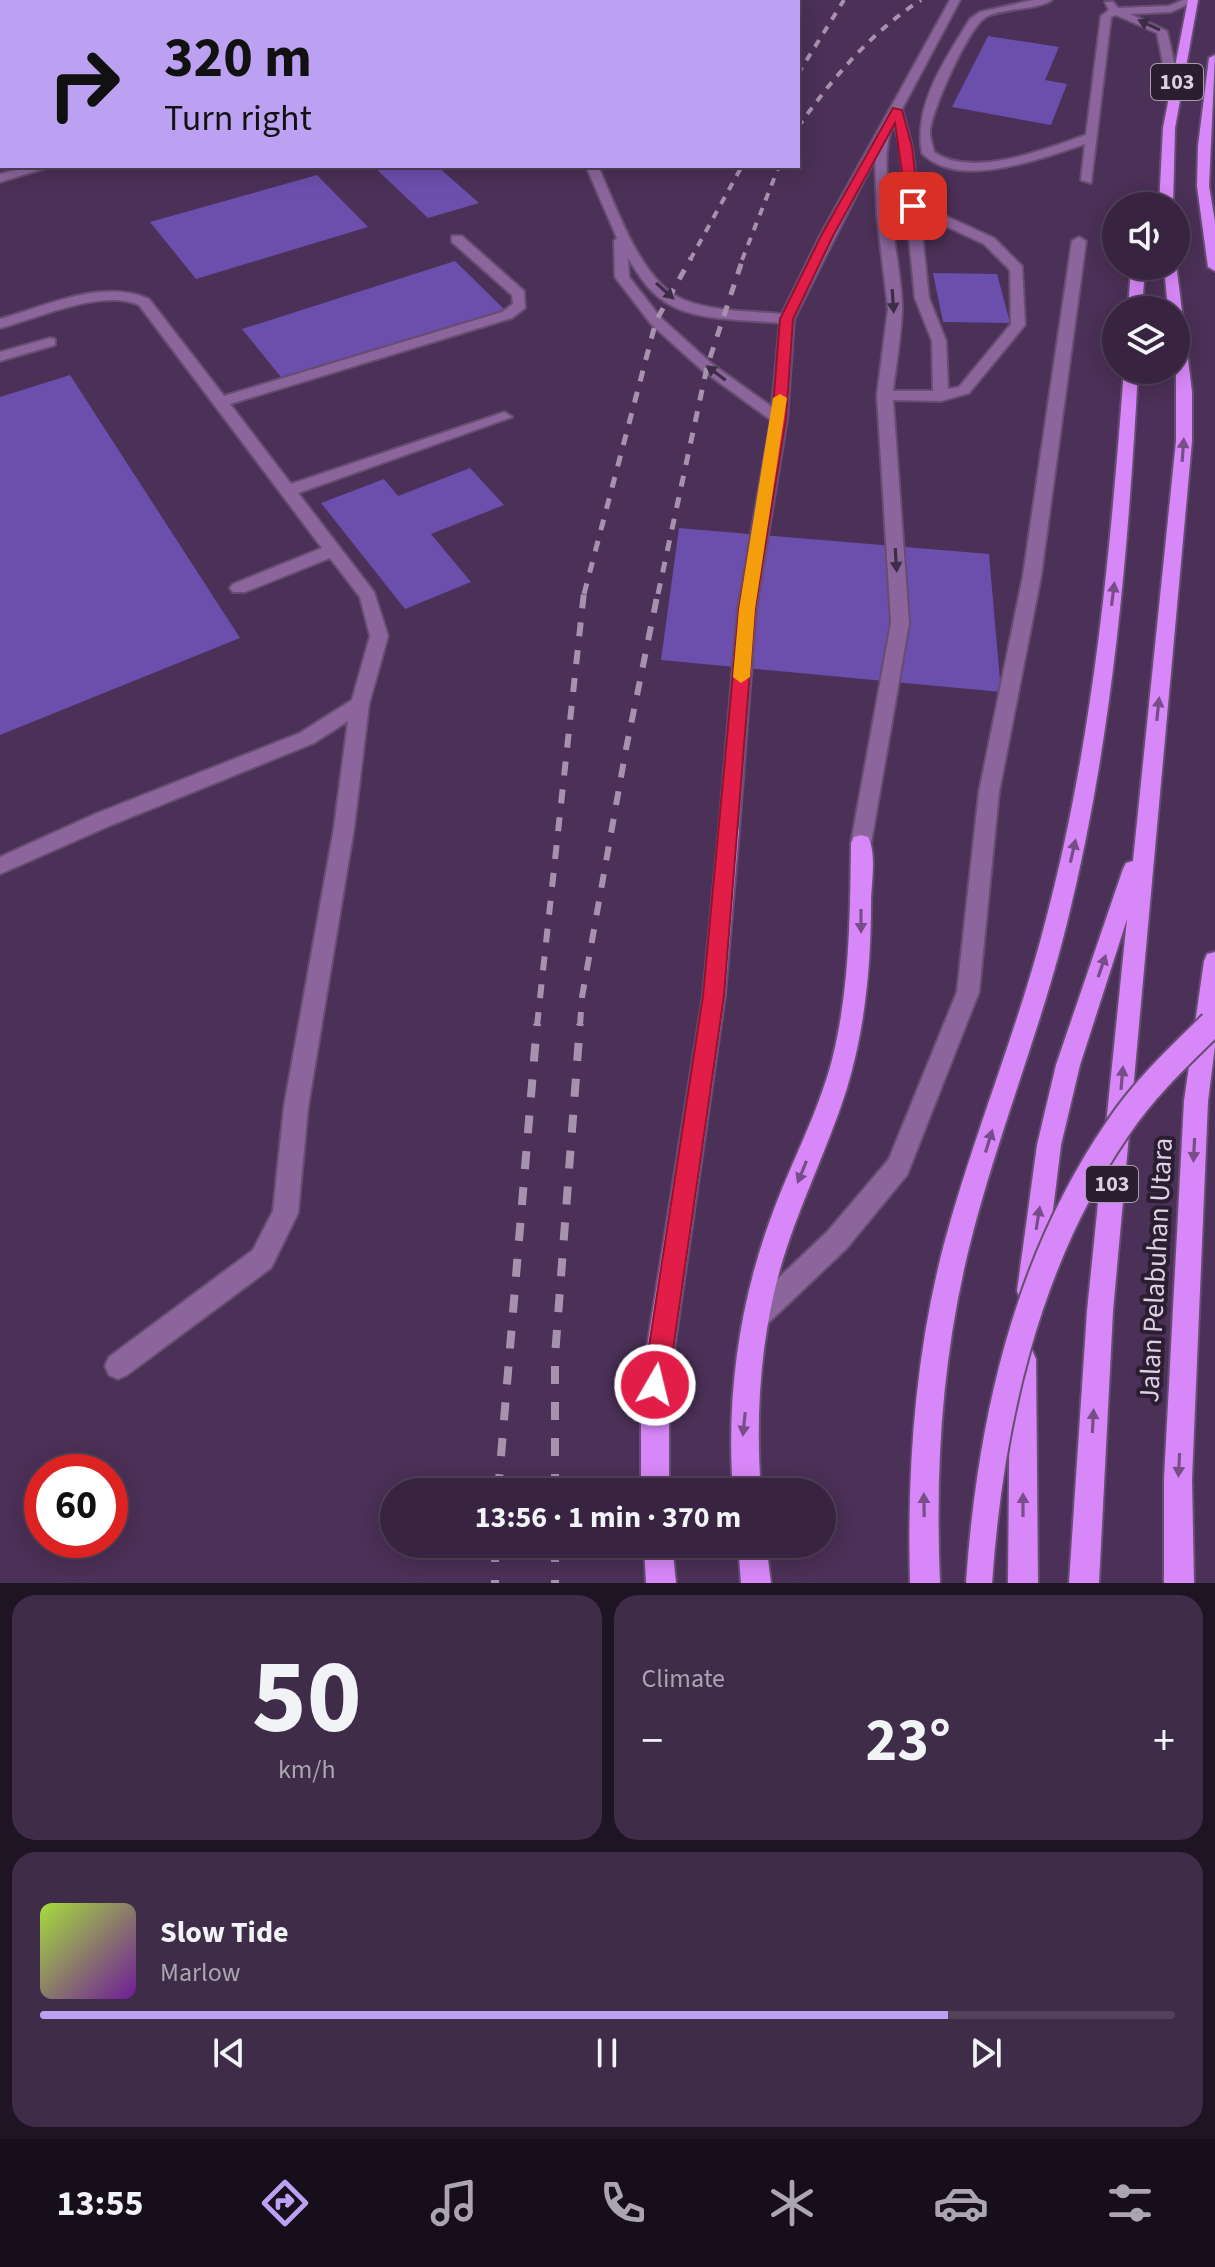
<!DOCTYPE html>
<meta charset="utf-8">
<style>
:root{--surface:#382441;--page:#3f2c48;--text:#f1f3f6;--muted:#aba4b1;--line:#52415a;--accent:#bca0f2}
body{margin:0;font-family:"Source Sans 3",sans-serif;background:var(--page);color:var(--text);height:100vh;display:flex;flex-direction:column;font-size:30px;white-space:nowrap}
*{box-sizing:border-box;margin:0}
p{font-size:26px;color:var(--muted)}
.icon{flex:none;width:44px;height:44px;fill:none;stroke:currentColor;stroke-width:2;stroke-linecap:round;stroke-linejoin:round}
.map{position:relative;height:1583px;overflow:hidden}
.details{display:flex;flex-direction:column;gap:12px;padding:12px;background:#1f1424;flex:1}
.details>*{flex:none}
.guide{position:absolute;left:0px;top:0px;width:800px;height:168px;box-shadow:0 4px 20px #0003,0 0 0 2px var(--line);background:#bca0f2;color:#111;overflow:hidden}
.buttons{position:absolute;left:1102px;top:192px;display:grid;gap:16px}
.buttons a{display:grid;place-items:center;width:88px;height:88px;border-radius:50%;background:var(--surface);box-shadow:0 4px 20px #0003,0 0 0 2px var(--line);font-size:40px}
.speed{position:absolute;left:24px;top:1454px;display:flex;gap:16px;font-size:40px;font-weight:700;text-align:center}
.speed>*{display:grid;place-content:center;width:104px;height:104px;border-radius:50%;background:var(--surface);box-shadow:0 4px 20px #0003,0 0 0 2px var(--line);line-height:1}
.speed .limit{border:12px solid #d22;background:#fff;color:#111}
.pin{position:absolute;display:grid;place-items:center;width:68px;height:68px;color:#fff;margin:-34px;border-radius:16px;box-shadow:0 4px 12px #0006}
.me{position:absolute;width:88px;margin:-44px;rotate:8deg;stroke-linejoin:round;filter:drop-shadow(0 0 6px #0008)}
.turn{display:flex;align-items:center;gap:28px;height:168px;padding:0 32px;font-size:36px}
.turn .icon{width:104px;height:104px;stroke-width:2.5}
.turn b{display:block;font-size:56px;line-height:68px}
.big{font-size:60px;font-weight:700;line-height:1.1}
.details .widget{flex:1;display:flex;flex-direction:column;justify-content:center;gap:12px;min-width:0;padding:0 28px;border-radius:24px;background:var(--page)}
.details .dial{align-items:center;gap:0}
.dial b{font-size:104px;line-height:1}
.song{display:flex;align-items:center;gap:24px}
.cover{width:96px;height:96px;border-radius:12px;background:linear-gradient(135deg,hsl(80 70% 55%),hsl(280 70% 35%))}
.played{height:8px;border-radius:4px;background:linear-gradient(90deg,var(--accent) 80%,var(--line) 80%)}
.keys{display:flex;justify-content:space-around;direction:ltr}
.heat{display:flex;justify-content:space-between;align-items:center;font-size:44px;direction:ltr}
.details .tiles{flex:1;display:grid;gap:12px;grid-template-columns:1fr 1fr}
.widget:last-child{grid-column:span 2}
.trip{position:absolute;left:380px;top:1478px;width:456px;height:80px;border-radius:40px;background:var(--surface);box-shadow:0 4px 20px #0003,0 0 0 2px var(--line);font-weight:700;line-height:80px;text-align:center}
.tabs{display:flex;height:128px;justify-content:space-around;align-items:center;background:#160e1a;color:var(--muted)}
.tabs .icon{width:56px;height:56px}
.tabs .active{color:var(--accent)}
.tabs b{font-size:36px;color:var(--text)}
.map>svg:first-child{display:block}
.building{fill:#6c4ead}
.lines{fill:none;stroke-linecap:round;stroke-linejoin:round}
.minor-casing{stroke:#664d71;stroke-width:4}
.major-casing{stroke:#664d71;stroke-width:4}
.minor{fill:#8b659b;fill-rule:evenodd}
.major{fill:#d887f8;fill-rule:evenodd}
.rail-far3{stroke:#a692af;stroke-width:4;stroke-dasharray:8 8;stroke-linecap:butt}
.rail-far2{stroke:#a692af;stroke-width:5;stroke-dasharray:11 11;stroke-linecap:butt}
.rail-far1{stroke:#a692af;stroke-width:6;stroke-dasharray:14 14;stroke-linecap:butt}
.rail{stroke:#a692af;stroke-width:8;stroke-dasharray:18 18;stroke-linecap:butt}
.major-bridge-far1-casing{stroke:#664d71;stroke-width:24;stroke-linecap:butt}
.major-bridge-casing{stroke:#664d71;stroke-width:30;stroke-linecap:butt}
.major-bridge-far1{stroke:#d887f8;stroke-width:20}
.major-bridge{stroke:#d887f8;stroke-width:26}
.oneway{fill:#3d2c45}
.oneway2{fill:#784d8a}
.route{fill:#e11d48;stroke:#92132f;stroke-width:2}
.slow{fill:#f59e0b}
.labels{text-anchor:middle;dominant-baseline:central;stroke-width:8;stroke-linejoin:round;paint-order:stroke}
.shield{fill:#2a1e30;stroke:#a99aaf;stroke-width:2}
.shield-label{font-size:22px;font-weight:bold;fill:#dfcfe6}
.near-street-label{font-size:28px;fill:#dfcfe6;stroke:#2a1e30}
</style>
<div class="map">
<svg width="1215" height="1583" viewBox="0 0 1215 1583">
<rect width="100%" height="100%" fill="#4b3057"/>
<path class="building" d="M 988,36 L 1059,47 L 1045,80 L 1067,84 L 1051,125 L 952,107 Z
M 373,166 L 437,166 L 479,203 L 428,218 Z
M 317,175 L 368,227 L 196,279 L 150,222 Z
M 455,261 L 508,313 L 289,387 L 242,329 Z
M 933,273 L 997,274 L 1010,323 L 943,322 Z
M 70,375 L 240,638 L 0,735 L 0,397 Z
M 470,468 L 504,505 L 431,534 L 471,582 L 405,609 L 321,503 L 384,479 L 398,496 Z
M 679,528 L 989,554 L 1001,692 L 661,660 Z"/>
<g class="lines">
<g class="minor-casing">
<path id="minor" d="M 19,0 L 31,0 L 32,2 L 20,2 Z
M 556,0 L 566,0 L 567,2 L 557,2 Z
M 627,0 L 637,0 L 637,2 L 627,2 Z
M 950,0 L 960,0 L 902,109 L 912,147 L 919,204 L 994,238 L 1022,266 L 1025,325 L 969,393 L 941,401 L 893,400 L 909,623 L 871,843 L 868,849 L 861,851 L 854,849 L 851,843 L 891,623 L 877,395 L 888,309 L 877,216 L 875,158 L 794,319 L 787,419 L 756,609 L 739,830 L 736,836 L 722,836 L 719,830 L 738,609 L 771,420 L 702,370 L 651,324 L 615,277 L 614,241 L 617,238 L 586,166 L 598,166 C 616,206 641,283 684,300 C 714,312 750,311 782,314 L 821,234 ZM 894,123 L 900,147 L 915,298 L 932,341 L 933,391 L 893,391 C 896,364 901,337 902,311 C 903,263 873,163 894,123 ZM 920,214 L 984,244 L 1010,270 L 1011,324 L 959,387 L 948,389 L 946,341 L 929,298 ZM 628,258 C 638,274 648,291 664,301 C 694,322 744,319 780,323 L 772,407 L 712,364 L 661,318 L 629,277 Z
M 1033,0 L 1052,0 C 1034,11 1006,7 986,17 C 969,26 930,113 930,133 C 930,139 933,146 934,152 C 972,179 1045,149 1086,135 L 1101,16 L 1109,10 L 1105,2 L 1113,2 L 1118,8 L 1169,6 L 1183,0 L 1197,0 L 1171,12 L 1130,14 L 1167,31 L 1181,93 L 1175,97 L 1169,93 L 1157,33 L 1116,15 L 1111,17 L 1091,183 L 1081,180 L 1085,144 C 1042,158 958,191 922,153 C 913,105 946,58 970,19 L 980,12 Z
M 0,105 L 2,106 L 2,114 L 0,113 Z
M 31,166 L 52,166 L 0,182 L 0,174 Z
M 452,236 L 462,236 L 524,291 L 525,308 L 512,318 L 230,404 L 291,484 L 499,414 L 504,412 L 512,417 L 298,493 L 374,592 L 388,636 L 369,704 L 354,828 L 308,1107 L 298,1213 L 271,1268 L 127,1375 L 118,1379 L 109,1375 L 105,1366 L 109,1357 L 253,1250 L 273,1211 L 284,1107 L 334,828 L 348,721 L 314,743 L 109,826 L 0,874 L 0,857 L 95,814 L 300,733 L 352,700 L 370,636 L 360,597 L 330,558 L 245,592 L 233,592 L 230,588 L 233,584 L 322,548 L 139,305 C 102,288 39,318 0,328 L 0,319 C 46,306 103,278 149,299 L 224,396 L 502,312 L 513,304 L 512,295 L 452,242 Z
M 1079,237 L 1086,241 L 1041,576 L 999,792 L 979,992 L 907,1175 L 846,1249 L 765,1326 L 756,1330 L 747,1326 L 743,1317 L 747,1308 L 828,1231 L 889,1159 L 957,992 L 979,792 L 1023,576 L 1072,241 Z
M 50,338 L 55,339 L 55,345 L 0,361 L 0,352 Z"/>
</g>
<g class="major-casing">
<path id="major" d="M 1188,0 L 1198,0 L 1175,128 L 1173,206 L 1159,206 L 1163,128 Z
M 1215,55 L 1209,186 L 1215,222 L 1215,271 L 1208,267 L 1197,186 L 1198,146 L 1209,58 Z
M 1176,263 L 1192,392 L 1192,441 L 1113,1311 L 1099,1583 L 1069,1583 L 1087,1311 L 1127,919 L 1080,1065 L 1061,1145 L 1043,1291 L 1039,1300 L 1030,1304 L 1021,1300 L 1017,1291 L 1037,1145 L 1056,1065 L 1123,869 L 1126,863 L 1133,861 L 1176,441 L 1176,310 L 1168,310 L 1164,266 L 1176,266 Z
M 1131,266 L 1145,266 L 1142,310 L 1128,310 Z
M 1124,370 L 1138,370 C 1128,556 1112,742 1067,923 C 1040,1032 997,1136 970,1244 C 942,1356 935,1469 940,1583 L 910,1583 C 907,1468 915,1355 944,1244 C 973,1136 1017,1032 1045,923 C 1093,743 1110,556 1124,370 Z
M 729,822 L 736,824 L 739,830 L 725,996 L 669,1385 L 669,1492 L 641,1492 L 641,1385 L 703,996 L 719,830 L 722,824 Z
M 861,835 L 868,837 C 877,854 871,884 871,903 C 871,966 865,1028 847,1088 C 825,1158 790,1222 774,1293 C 759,1359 756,1425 761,1492 L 733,1492 C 726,1397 739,1302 773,1212 C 792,1161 818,1113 832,1060 C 850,989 850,915 851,843 L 854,837 Z
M 1215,952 L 1215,1046 L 1208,1101 L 1192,1479 L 1194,1583 L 1164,1583 L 1164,1479 L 1184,1101 L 1204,961 L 1207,954 Z
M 1023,1346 L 1032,1350 L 1036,1359 L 1038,1583 L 1008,1583 L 1010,1359 L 1014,1350 Z
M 644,1544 L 672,1544 L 676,1583 L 646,1583 Z
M 738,1544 L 766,1544 L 771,1583 L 741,1583 Z"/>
</g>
<use href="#minor" class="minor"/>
<use href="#major" class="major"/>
<path class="rail-far3" d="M 798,74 L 844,0
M 798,127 C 832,79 871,32 921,0
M 690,260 L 742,166
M 742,260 L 779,166"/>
<path class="rail-far2" d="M 584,594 L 656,321 L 691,258
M 658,594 L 707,367 L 743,258"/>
<path class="rail-far1" d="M 537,1026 L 584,592
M 580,1026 L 582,997 L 626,749 L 658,592"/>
<path class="rail" d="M 498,1492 L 537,1024
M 555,1492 L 555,1356 L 580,1024
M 495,1544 L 495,1583
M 555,1544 L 555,1583"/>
<g class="major-bridge-far1-casing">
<path id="major-bridge-far1" d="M 1210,1026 L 1215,1021"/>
</g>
<g class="major-bridge-casing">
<path id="major-bridge" d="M 979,1583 C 990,1423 1026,1262 1118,1128 C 1144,1089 1178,1057 1212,1024"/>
</g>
<use href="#major-bridge-far1" class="major-bridge-far1"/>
<use href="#major-bridge" class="major-bridge"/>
</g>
<defs><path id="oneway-solid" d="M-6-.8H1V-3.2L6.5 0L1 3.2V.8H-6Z" transform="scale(2)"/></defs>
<g class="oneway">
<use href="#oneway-solid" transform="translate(1149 25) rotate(-155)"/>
<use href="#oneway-solid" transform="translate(665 291) rotate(42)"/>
<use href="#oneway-solid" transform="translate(893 301) rotate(86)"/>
<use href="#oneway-solid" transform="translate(716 373) rotate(-143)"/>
<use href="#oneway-solid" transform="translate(896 560) rotate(86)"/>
</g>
<g class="oneway2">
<use href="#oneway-solid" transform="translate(1183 450) rotate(-86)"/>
<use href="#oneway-solid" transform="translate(1113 594) rotate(-83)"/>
<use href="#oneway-solid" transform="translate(1158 709) rotate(-84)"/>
<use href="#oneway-solid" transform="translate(1073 851) rotate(-77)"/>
<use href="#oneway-solid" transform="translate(861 921) rotate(90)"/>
<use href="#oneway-solid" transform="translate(1102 966) rotate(-71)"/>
<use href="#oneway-solid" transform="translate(1122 1078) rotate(-85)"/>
<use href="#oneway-solid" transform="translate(989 1141) rotate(-73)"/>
<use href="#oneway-solid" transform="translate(1194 1150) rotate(93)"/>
<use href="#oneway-solid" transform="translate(802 1172) rotate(112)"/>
<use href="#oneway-solid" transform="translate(1038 1218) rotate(-81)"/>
<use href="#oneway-solid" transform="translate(1093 1421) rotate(-87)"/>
<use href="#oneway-solid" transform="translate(744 1424) rotate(96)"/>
<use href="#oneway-solid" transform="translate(1179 1465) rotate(93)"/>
<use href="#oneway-solid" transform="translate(924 1505) rotate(-91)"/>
<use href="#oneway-solid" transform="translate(1023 1505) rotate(-90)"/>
</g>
<path class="route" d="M 893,108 L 902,110 L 912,147 L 919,206 L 913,209 L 907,206 L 895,123 L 834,234 L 793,319 L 786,419 L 755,609 L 724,996 L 668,1385 L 664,1393 L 655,1397 L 647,1393 L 643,1385 L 703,996 L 739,609 L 772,419 L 780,319 L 822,234 Z"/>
<path class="slow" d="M 780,394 L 787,398 L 755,609 L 750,677 L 741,683 L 733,677 L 739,609 L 773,398 Z"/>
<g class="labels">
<g class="shield">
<rect x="1151" y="64" width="52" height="36" rx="6"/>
<rect x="1086" y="1166" width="52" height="36" rx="6"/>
</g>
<g class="shield-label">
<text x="1177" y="82">103</text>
<text x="1112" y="1184">103</text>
</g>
<g class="near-street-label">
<text transform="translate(1156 1270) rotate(-87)">Jalan Pelabuhan Utara</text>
</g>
</g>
</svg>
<div class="buttons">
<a><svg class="icon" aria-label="sound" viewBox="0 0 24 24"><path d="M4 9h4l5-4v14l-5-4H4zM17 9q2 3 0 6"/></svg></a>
<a><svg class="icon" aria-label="layers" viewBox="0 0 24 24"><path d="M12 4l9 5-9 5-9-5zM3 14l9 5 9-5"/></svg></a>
</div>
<div class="speed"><div class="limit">60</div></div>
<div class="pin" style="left:913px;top:206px;background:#d93025"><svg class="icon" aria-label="arrive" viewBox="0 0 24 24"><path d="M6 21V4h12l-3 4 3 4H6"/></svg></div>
<svg class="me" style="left:655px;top:1385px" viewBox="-20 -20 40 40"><circle r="17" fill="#e11d48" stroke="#fff" stroke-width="3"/><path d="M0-11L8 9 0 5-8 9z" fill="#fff"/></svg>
<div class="trip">13:56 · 1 min · 370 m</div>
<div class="guide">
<div class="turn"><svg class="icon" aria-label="right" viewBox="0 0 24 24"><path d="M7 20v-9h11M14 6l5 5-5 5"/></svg><div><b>320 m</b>Turn right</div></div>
</div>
</div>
<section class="details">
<div class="tiles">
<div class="widget dial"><b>50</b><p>km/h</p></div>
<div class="widget"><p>Climate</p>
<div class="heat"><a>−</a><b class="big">23°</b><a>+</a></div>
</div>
<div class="widget">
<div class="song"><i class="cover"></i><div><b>Slow Tide</b><p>Marlow</p></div></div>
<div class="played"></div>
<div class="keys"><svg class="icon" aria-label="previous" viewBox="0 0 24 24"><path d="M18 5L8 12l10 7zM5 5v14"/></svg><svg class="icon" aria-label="pause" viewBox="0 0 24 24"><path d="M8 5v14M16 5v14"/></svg><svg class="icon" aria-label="next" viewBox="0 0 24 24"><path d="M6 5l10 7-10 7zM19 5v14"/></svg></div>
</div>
</div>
</section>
<nav class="tabs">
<b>13:55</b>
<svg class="icon active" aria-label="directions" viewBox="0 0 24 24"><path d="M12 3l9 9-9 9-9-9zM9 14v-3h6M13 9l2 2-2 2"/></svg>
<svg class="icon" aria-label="music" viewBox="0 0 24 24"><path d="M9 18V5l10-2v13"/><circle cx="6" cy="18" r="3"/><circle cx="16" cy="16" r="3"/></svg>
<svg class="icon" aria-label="phone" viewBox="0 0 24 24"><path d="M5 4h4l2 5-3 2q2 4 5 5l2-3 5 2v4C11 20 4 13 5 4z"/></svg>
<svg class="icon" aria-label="climate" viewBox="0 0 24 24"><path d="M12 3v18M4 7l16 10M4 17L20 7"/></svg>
<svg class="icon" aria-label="car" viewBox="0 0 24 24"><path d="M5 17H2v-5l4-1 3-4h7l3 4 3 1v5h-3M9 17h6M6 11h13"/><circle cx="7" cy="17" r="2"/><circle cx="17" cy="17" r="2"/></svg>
<svg class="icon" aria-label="filters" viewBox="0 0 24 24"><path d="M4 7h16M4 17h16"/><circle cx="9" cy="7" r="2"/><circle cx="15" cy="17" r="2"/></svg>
</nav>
